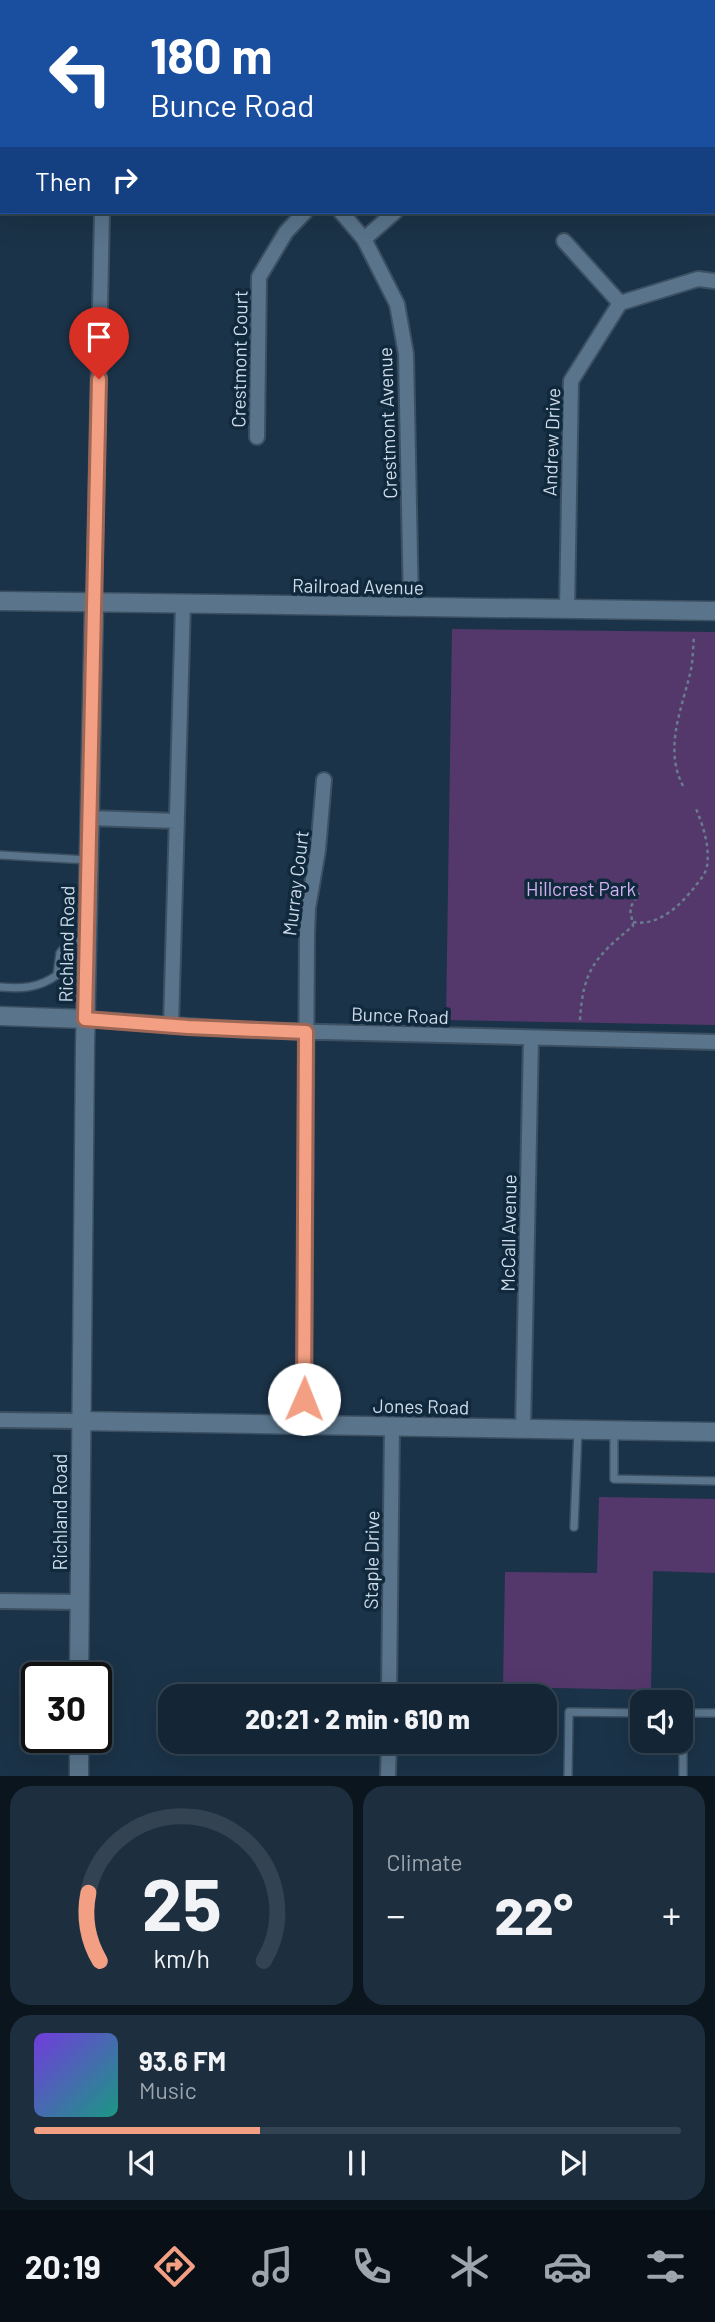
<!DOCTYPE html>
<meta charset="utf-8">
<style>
:root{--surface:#142636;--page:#1d2e3e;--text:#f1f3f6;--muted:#9da5ad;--line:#334351;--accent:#f39f83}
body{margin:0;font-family:Barlow,sans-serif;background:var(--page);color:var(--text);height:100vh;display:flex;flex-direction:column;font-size:26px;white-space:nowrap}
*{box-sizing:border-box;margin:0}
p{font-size:23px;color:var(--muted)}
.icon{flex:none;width:38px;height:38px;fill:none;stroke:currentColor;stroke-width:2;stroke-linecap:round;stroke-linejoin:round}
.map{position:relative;height:1776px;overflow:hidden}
.panel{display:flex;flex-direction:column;gap:10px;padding:10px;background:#0b151e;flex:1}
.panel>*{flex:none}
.guide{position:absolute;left:0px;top:0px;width:716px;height:214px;box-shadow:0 7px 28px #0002,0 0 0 2px var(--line);background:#1a4fa0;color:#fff;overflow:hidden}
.tools{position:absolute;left:630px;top:1690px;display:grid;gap:14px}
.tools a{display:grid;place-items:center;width:63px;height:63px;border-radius:14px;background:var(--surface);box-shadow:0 7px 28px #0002,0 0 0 2px var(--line);font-size:35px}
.speed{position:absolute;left:21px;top:1662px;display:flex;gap:14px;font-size:35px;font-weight:700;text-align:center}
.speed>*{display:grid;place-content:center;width:91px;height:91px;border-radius:50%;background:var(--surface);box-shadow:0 7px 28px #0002,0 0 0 2px var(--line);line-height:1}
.speed .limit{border:4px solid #111;border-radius:10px;background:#fff;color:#111}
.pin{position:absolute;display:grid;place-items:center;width:60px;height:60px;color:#fff;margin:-72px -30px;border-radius:50% 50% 50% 0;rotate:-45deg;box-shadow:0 0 7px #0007}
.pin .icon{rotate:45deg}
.me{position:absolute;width:77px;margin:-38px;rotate:1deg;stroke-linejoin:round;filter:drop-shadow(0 0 5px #0008)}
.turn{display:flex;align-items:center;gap:24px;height:147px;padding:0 35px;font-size:32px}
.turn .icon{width:91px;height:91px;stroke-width:2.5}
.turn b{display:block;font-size:49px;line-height:60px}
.then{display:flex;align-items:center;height:66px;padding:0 35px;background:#0003;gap:14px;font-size:26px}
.big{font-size:52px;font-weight:800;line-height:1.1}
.panel .card{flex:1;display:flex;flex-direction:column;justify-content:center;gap:10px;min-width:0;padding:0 24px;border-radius:21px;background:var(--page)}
.panel .dial{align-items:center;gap:0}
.dial svg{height:182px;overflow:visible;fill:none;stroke:var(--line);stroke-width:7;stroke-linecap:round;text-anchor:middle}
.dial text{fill:var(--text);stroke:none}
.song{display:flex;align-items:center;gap:21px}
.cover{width:84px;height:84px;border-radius:10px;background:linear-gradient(135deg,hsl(260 70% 55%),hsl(170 70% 35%))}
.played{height:7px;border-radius:4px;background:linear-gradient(90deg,var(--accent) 35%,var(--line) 35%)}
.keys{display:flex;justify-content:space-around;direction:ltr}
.heat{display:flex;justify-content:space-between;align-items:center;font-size:38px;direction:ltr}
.panel .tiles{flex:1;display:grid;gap:10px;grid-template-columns:1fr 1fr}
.card:last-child{grid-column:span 2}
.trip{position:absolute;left:158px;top:1684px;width:399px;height:70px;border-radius:21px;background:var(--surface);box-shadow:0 7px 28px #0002,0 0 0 2px var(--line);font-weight:800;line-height:70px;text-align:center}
.menu{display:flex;height:112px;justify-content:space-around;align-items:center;background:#080f16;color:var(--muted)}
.menu .icon{width:49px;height:49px}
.menu .active{color:var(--accent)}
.menu b{font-size:32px;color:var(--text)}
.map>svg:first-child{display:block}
.green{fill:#54386c}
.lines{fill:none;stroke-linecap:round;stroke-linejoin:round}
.service-casing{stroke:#3c5062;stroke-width:10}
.minor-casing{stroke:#3c5062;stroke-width:18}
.tertiary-casing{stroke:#3c5062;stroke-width:21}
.path{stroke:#687c8e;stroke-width:2.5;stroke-dasharray:3.5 3.5;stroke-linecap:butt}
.service{stroke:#59748b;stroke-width:7}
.minor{stroke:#59748b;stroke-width:14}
.tertiary{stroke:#59748b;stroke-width:18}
.route-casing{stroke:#9e6755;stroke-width:18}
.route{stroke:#f39f83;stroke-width:12}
.labels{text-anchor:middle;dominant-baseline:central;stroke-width:7;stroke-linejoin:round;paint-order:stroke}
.street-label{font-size:19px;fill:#cedcea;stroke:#11293d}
.park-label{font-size:19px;fill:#d2b3f2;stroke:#11293d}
</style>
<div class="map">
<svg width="715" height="1776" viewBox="0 0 715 1776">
<rect width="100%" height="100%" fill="#1b3348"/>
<path class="green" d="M 452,629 L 715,632 L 715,1025 L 446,1020 Z
M 599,1497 L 715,1499 L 715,1573 L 653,1571 L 651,1690 L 503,1687 L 505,1572 L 597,1573 Z"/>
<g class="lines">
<g class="service-casing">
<path id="service" d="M 0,855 L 88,860
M 0,987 C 22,989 39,988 57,975 L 60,953 L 69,942 L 86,939
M 614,1431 L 614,1479 L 715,1481
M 574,1527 L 578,1430
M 681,1713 L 715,1713
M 568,1776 L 569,1712 L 642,1713
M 683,1776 L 683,1713"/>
</g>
<g class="minor-casing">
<path id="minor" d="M 247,0 L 254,2
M 109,2 L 109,0
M 714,111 L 715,111
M 0,143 L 2,143
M 341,212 L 364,239 L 397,304 L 406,354 L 411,607
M 364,239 L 395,212
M 564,241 L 620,303
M 257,437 L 259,277 L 286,232 L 305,212
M 94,603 L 102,212
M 567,610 L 571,381 L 620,303 L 698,279 L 715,281
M 89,818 L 177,821
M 85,1019 L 248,1030 L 715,1042
M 171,1026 L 183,604
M 0,1420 L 81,1421
M 304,1425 L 307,934 L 308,908 L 318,850 L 324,780
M 523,1429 L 531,1038
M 0,1601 L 80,1602
M 389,1696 L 392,1426
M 388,1776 L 389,1741"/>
</g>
<g class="tertiary-casing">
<path id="tertiary" d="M 0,601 L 715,611
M 0,1016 L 85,1019
M 81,1421 L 715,1432
M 79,1678 L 85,1046 L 94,603
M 79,1776 L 79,1738"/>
</g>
<path class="path" d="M 683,786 C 664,749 681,711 690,674 C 693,662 693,648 694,636
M 633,922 C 659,927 682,904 696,885 C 701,879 706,873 707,866 C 710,845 703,826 695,806
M 580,1020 C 583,970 595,957 633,926 L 630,908 L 639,893"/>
<use href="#service" class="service"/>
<use href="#minor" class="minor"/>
<use href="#tertiary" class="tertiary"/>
</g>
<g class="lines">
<g class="route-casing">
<path id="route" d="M 99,379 L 85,1019 L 188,1027 L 306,1032 L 304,1399"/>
</g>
<use href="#route" class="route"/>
</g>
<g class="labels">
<g class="street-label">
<text transform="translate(239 359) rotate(-89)">Crestmont Court</text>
<text transform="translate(387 423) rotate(-92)">Crestmont Avenue</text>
<text transform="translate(551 442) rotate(-88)">Andrew Drive</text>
<text transform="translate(358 586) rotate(1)">Railroad Avenue</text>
<text transform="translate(295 883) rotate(-83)">Murray Court</text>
<text transform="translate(66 944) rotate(-89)">Richland Road</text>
<text transform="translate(400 1015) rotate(2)">Bunce Road</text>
<text transform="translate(508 1233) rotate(-89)">McCall Avenue</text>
<text transform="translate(421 1406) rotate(1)">Jones Road</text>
<text transform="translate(59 1512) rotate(-90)">Richland Road</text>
<text transform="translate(371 1560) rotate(-89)">Staple Drive</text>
</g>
<g class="park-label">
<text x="581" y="888">Hillcrest Park</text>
</g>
</g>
</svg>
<div class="tools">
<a><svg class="icon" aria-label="sound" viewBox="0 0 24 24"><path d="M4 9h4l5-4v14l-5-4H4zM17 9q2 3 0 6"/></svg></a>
</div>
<div class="speed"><div class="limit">30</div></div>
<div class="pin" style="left:99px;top:379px;background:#d93025"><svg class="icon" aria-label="arrive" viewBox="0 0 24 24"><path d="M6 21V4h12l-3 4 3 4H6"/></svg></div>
<svg class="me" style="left:304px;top:1399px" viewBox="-20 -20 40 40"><circle r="19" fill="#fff"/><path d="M0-13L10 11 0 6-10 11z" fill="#f39f83"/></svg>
<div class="trip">20:21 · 2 min · 610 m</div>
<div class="guide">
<div class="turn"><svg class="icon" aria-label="left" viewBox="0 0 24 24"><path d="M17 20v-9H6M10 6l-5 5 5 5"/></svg><div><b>180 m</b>Bunce Road</div></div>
<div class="then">Then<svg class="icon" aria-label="right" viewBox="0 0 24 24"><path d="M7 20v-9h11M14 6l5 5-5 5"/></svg></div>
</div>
</div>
<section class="panel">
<div class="tiles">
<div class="card dial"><svg viewBox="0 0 100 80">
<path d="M14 69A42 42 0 1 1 86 69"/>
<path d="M14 69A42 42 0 0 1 9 39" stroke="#f39f83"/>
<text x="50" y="56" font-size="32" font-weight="700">25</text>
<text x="50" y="72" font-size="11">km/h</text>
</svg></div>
<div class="card"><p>Climate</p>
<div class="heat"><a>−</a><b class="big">22°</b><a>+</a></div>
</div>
<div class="card">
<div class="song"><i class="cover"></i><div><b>93.6 FM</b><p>Music</p></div></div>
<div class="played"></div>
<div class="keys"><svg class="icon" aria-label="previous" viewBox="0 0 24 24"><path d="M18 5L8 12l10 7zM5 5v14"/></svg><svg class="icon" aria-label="pause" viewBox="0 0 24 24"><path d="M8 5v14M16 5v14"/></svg><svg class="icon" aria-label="next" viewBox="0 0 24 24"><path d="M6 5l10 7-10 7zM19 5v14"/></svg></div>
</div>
</div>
</section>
<nav class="menu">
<b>20:19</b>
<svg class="icon active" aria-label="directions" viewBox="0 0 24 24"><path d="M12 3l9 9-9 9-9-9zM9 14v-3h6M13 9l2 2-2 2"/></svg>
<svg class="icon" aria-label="music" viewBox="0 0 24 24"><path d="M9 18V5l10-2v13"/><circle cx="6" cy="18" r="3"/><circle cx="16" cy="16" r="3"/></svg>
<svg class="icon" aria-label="phone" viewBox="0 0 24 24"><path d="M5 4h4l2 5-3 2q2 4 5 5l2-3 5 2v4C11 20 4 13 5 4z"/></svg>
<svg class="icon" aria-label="climate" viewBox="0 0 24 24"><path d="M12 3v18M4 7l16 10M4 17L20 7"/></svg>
<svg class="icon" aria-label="car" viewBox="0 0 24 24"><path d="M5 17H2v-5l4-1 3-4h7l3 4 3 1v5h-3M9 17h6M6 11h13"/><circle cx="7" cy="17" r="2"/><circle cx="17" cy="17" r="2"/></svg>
<svg class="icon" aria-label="filters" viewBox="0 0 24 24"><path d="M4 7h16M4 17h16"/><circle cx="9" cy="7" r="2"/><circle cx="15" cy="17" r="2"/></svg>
</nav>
